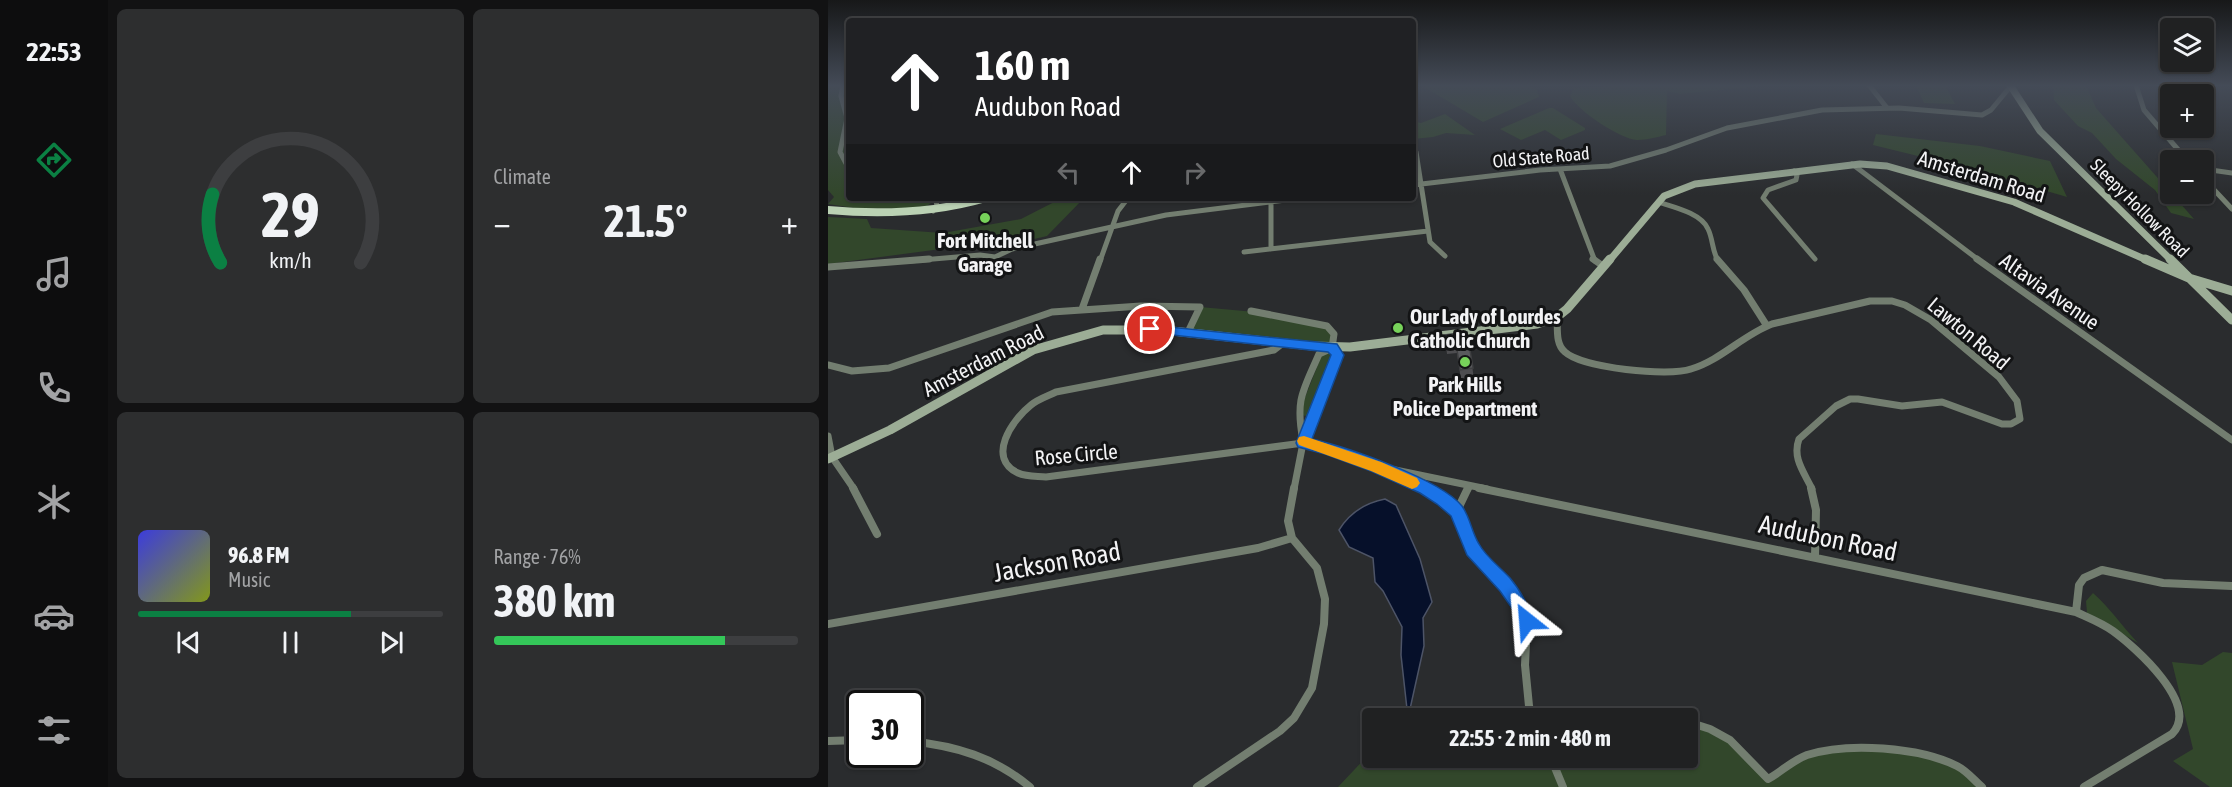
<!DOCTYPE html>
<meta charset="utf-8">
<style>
:root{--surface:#202122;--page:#2d2e2f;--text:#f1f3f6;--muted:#a2a3a5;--line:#3d3e40;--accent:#0b8043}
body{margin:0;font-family:"Asap Condensed",sans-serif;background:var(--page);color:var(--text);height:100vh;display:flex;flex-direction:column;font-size:22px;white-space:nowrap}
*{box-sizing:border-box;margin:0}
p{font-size:20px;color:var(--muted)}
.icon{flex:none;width:33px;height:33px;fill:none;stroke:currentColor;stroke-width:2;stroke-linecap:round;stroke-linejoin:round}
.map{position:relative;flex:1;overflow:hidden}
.details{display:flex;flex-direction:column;gap:9px;padding:9px;background:#121213;width:720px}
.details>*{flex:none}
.banner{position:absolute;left:18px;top:18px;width:570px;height:183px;border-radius:6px;box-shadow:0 2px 4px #0004,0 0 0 2px var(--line);background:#202124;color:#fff;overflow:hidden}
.fabs{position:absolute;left:1332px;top:18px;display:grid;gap:12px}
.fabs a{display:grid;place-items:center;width:54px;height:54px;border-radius:6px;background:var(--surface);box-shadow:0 2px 4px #0004,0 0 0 2px var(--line);font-size:30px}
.speed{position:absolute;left:18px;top:690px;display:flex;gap:12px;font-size:30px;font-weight:700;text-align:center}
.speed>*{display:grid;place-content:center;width:78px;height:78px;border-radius:50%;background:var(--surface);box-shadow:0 2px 4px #0004,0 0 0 2px var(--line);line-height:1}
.speed .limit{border:3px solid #111;border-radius:9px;background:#fff;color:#111}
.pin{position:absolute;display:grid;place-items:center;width:51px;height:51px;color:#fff;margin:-26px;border:3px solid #fff;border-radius:50%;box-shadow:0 2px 6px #0007}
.me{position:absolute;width:66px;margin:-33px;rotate:332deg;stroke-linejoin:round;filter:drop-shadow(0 0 4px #0008)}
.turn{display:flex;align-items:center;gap:21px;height:126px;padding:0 30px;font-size:27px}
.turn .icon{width:78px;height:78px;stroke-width:2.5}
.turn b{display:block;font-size:42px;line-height:51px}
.lanes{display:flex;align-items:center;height:57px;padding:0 30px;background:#0003;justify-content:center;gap:30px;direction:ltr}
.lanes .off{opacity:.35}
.big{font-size:45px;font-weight:700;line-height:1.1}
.details .tile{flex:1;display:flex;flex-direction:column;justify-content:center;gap:9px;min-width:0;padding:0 21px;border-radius:9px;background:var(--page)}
.details .dial{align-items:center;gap:0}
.dial svg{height:156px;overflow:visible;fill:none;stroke:var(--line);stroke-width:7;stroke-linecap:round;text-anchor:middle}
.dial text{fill:var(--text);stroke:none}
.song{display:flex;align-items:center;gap:18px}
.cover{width:72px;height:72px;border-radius:9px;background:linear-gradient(135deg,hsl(240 70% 55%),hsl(70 70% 35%))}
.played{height:6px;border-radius:3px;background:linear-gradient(90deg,var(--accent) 70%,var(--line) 70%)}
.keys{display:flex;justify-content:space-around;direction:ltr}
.heat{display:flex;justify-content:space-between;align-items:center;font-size:33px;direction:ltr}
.charge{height:9px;border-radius:4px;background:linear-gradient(90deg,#34c759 76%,var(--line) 0)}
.details .tiles{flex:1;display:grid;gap:9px;grid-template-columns:repeat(2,1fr)}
.trip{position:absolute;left:534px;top:708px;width:336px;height:60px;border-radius:6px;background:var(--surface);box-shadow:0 2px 4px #0004,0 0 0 2px var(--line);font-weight:700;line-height:60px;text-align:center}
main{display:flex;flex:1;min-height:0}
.tab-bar{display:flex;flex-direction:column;width:108px;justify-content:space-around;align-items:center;background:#0d0d0e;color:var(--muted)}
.tab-bar .icon{width:42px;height:42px}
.tab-bar .active{color:var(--accent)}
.tab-bar b{font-size:27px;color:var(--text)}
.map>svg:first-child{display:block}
.green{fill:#32472b}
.water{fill:#06102a;stroke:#4d5467;stroke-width:1.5}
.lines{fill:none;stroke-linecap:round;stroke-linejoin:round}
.street-far2{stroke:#737e70;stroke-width:5}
.street-far1{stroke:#737e70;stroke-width:7}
.street{stroke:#737e70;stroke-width:8}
.secondary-far1{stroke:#9cad96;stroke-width:7}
.secondary{stroke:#9cad96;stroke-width:9}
.primary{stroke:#bbd2b4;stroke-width:8}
.wall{fill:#4d4d50}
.building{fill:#595a5d;stroke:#3e3f41;stroke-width:1.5}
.route{fill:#1a73e8;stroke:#114b97;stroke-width:1.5}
.slow{fill:#f59e0b}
.poi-dot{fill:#77d25a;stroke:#131415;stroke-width:2}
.labels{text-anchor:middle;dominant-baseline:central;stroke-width:6;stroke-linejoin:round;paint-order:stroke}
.far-street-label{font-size:18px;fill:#f3f3f5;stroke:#131415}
.street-label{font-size:21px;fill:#f3f3f5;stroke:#131415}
.poi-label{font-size:21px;font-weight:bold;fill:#f3f3f5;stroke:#131415}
.near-street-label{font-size:26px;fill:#f3f3f5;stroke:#131415}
</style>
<main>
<nav class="tab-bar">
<b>22:53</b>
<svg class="icon active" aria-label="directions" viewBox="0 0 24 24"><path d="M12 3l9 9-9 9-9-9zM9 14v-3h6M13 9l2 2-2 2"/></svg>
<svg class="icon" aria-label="music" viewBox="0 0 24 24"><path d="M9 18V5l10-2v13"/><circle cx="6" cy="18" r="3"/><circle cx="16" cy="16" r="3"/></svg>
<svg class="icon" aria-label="phone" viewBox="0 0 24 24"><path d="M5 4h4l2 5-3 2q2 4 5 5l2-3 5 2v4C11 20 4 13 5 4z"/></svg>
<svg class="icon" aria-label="climate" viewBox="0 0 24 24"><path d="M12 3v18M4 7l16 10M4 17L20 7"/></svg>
<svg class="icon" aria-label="car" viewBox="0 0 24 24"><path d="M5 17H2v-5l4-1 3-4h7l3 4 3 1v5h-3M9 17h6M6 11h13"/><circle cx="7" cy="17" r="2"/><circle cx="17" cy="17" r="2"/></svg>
<svg class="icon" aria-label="filters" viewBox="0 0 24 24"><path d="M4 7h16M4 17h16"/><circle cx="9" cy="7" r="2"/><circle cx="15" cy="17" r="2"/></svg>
</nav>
<section class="details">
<div class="tiles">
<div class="tile dial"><svg viewBox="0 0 100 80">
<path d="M14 69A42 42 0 1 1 86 69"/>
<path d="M14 69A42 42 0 0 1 10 34" stroke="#0b8043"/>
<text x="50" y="56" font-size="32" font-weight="700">29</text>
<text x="50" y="72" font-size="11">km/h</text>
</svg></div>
<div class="tile"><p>Climate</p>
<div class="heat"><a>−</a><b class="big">21.5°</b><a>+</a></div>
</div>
<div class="tile">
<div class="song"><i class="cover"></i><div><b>96.8 FM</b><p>Music</p></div></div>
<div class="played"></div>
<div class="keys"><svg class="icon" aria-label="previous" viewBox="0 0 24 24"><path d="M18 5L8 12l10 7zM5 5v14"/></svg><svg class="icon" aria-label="pause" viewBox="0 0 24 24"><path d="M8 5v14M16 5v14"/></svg><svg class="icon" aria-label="next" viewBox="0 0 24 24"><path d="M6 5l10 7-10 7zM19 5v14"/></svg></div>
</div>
<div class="tile"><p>Range · 76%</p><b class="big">380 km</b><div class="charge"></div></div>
</div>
</section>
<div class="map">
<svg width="1404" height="787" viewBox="0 0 1404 787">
<rect width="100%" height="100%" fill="#2a2c2e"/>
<path class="green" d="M 0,85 L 21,85 L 21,198 L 100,198 L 97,200 L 103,203 L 95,209 L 26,208 L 0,204 L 6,197 L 0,190 Z
M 600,85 L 699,85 L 709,90 L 711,97 L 655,122 L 596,87 Z
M 808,85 L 943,85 L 852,94 L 839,91 L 838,135 C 829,137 819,140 809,140 C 792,139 750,111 742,96 L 746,88 Z
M 1088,85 L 1121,85 L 1118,87 L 1127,104 L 1096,103 Z
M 1225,85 L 1258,85 L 1268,108 L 1366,219 L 1343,213 L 1327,190 L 1288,159 L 1264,133 L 1250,126 L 1226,100 Z
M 721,108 L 725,108 L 757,128 L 757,130 L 733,140 L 717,130 L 693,140 L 672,129 Z
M 617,114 L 647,135 L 618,133 L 605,137 L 585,139 L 585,121 L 593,123 Z
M 1048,134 L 1152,146 L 1222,161 L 1239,197 L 1151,171 L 1045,145 Z
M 234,198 L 256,198 L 219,236 L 181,245 L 131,244 L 128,247 L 0,264 L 0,217 L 39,219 L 43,228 L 115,233 L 193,219 Z
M 372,307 L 427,312 L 504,329 L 504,348 L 360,332 Z
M 501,352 L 505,354 L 505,357 L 482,415 L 477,416 L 475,415 L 474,405 L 493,357 Z
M 1265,593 C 1282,608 1294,626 1310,643 L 1259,613 L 1258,601 Z
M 1395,652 L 1404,653 L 1404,787 L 1382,787 L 1345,761 L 1365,749 L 1344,662 L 1374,665 Z
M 860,722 L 898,737 L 940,779 L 977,756 L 1039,749 L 1109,758 L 1130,767 L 1154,787 L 510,787 L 544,751 L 544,758 L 708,758 L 710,762 L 711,758 L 860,758 Z"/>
<path class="water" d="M 557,499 L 568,505 L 592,559 L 604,602 L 595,618 L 596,646 L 580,718 L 573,655 L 574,627 L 555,591 L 547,582 L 545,558 L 521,547 L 511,530 C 522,512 537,503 557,499 Z"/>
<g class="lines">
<path class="street-far2" d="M 15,85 L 13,96 L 19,118 L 12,152 L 21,169
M 1041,85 L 1059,108
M 1308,85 L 1316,110 L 1359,160
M 588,152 L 602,242 L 617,256
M 1024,164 L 1152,261
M 732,169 L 767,261
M 1376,169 L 1404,173
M 966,171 L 969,175 L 968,180 L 940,190 L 935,198 L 987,259
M 1376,179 L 1404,209
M 585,185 L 712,170 L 782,166 L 838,150 L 899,128 L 994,110 L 1071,108 L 1154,115 L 1163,110 L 1182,87
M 443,202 L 443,249
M 830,202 C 845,207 873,213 880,229 C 885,239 884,250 890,261
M 105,211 L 109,205 L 107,198
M 416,252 L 600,231
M 82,261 L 152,255 L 167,257 L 184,249 L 338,215 L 474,198
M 272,261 L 290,211 L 300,198"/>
<path class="street-far1" d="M 765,259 L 775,266
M 889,259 L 916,290 L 939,326
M 1149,259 L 1404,440
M 0,267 L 101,259
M 254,309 L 272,259
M 423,311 L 499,326 L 506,334 L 504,348
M 729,317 C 730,328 727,344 737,352 C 754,368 841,377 863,369 C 893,360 915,335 944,324 L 1042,301 L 1064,301 L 1077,305 L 1103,320 L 1171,377 L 1189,401 L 1192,419 L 1183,424 L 1174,424 L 1114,402 L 1074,406 L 1030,399 L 1022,399 L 1008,406 L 971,439 C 964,458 976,472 984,489
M 455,343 L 446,350 L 228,392 C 220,396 210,399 203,405 C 184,420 158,458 190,473 C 199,477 209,476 218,477 L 475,443 L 498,448 L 548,466 L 659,489
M 0,365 L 24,371 L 61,368 L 224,312 L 313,306 L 372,307 L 360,332
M 0,436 L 4,457 L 26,489
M 475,441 C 467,399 475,391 491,354 L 504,348
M 558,471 L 598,489
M 466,489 L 475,443 L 509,355 L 504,348
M 640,489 L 641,486"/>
<path class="street" d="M 25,488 L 49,534
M 596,488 L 629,511 L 650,558 L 677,585 L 692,606 L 699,621 L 697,665 L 701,706 L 705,718
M 651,488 L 1248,612 C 1261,618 1274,623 1285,631 C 1307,647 1373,705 1344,734 L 1256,787
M 983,488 L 988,510 L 987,557
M 629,511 L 640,488
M 1248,612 L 1251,585 L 1256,578 L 1274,570 L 1335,583 L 1404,586
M 0,624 L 430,548 L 464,538
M 860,722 L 882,729 L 902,740 L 940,779 C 953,772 965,760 979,755 C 1020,742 1091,747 1129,766 C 1139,771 1146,780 1154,787
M 0,741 L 32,740
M 82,741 C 128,746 166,757 202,787
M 723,758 L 735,787
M 369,787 L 452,731 L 466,718 L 484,688 L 496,624 L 497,599 L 489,568 L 464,538 L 460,521 L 466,488"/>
<path class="secondary-far1" d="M 1182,85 L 1212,131 L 1344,261
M 781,261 L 836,196 L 867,184 L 1032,164 L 1059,166 L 1186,202 L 1321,261"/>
<path class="secondary" d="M 1317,259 L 1361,278 L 1404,291
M 1342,259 L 1404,320
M 0,459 L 62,430 L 205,350 L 275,330 L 335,330 L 484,346 L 522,347 L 709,324 L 729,317 L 739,309 L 782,259"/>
<path class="primary" d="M 0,210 C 54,215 106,213 158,198"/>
</g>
<path class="wall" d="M 639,332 L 646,379 L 633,380 L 629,353 L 619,354 L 617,335 Z"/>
<path class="building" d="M 639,332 L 645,368 L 632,370 L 628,343 L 618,344 L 617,335 Z"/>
<linearGradient id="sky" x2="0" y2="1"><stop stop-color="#171819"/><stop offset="0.44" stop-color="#444b57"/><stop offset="1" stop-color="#444b57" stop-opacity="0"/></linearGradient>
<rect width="1404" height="195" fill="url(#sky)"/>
<path class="route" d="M 322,325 L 509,344 L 516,355 L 484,439 C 519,447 612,479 634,506 C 642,517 644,533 651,544 C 658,557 672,567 682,578 C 693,591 700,606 707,621 L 705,627 L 699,629 L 692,627 L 686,611 L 672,591 L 639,555 L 623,516 L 609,504 L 592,493 L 543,471 L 497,454 L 470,447 L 468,443 L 503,355 L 500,352 L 317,332 L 316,329 Z"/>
<path class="slow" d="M 476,436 L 553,462 L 589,478 L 592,483 L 589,487 L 584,489 L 543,471 L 471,445 L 469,441 L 471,437 Z"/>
<g class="poi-dot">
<circle cx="157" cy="218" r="6"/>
<circle cx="570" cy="328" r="6"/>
<circle cx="637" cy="362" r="6"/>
</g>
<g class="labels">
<g class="far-street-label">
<text transform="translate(713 157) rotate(-5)">Old State Road</text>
<text transform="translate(1312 208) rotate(45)">Sleepy Hollow Road</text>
</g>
<g class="street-label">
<text transform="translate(1154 176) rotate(17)">Amsterdam Road</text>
<text transform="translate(1222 291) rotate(35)">Altavia Avenue</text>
<text transform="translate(1141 333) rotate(40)">Lawton Road</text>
<text transform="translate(155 360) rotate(-27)">Amsterdam Road</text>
<text transform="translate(248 454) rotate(-5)">Rose Circle</text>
</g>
<g class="poi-label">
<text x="157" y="240">Fort Mitchell<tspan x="157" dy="24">Garage</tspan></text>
<text x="582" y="316" text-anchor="start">Our Lady of Lourdes<tspan x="582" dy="24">Catholic Church</tspan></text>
<text x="637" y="384">Park Hills<tspan x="637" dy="24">Police Department</tspan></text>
</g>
<g class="near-street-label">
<text transform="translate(1000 538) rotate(12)">Audubon Road</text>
<text transform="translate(229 562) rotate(-10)">Jackson Road</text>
</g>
</g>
</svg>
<div class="fabs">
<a><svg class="icon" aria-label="layers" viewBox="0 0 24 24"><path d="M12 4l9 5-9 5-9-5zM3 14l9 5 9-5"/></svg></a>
<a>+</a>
<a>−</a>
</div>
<div class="speed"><div class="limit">30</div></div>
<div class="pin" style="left:322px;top:329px;background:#d93025"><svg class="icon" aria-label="arrive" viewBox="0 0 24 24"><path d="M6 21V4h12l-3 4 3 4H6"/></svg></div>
<svg class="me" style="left:699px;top:621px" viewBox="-20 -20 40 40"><path d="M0-17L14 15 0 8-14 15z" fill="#1a73e8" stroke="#fff" stroke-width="4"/></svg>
<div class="trip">22:55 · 2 min · 480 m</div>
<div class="banner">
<div class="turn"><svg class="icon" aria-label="ahead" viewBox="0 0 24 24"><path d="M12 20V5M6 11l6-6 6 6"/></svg><div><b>160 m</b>Audubon Road</div></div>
<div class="lanes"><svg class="icon off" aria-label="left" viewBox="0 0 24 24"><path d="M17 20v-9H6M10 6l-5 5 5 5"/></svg><svg class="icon" aria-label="ahead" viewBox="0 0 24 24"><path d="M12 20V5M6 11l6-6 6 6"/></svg><svg class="icon off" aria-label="right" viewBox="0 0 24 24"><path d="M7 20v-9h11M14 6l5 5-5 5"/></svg></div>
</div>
</div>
</main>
